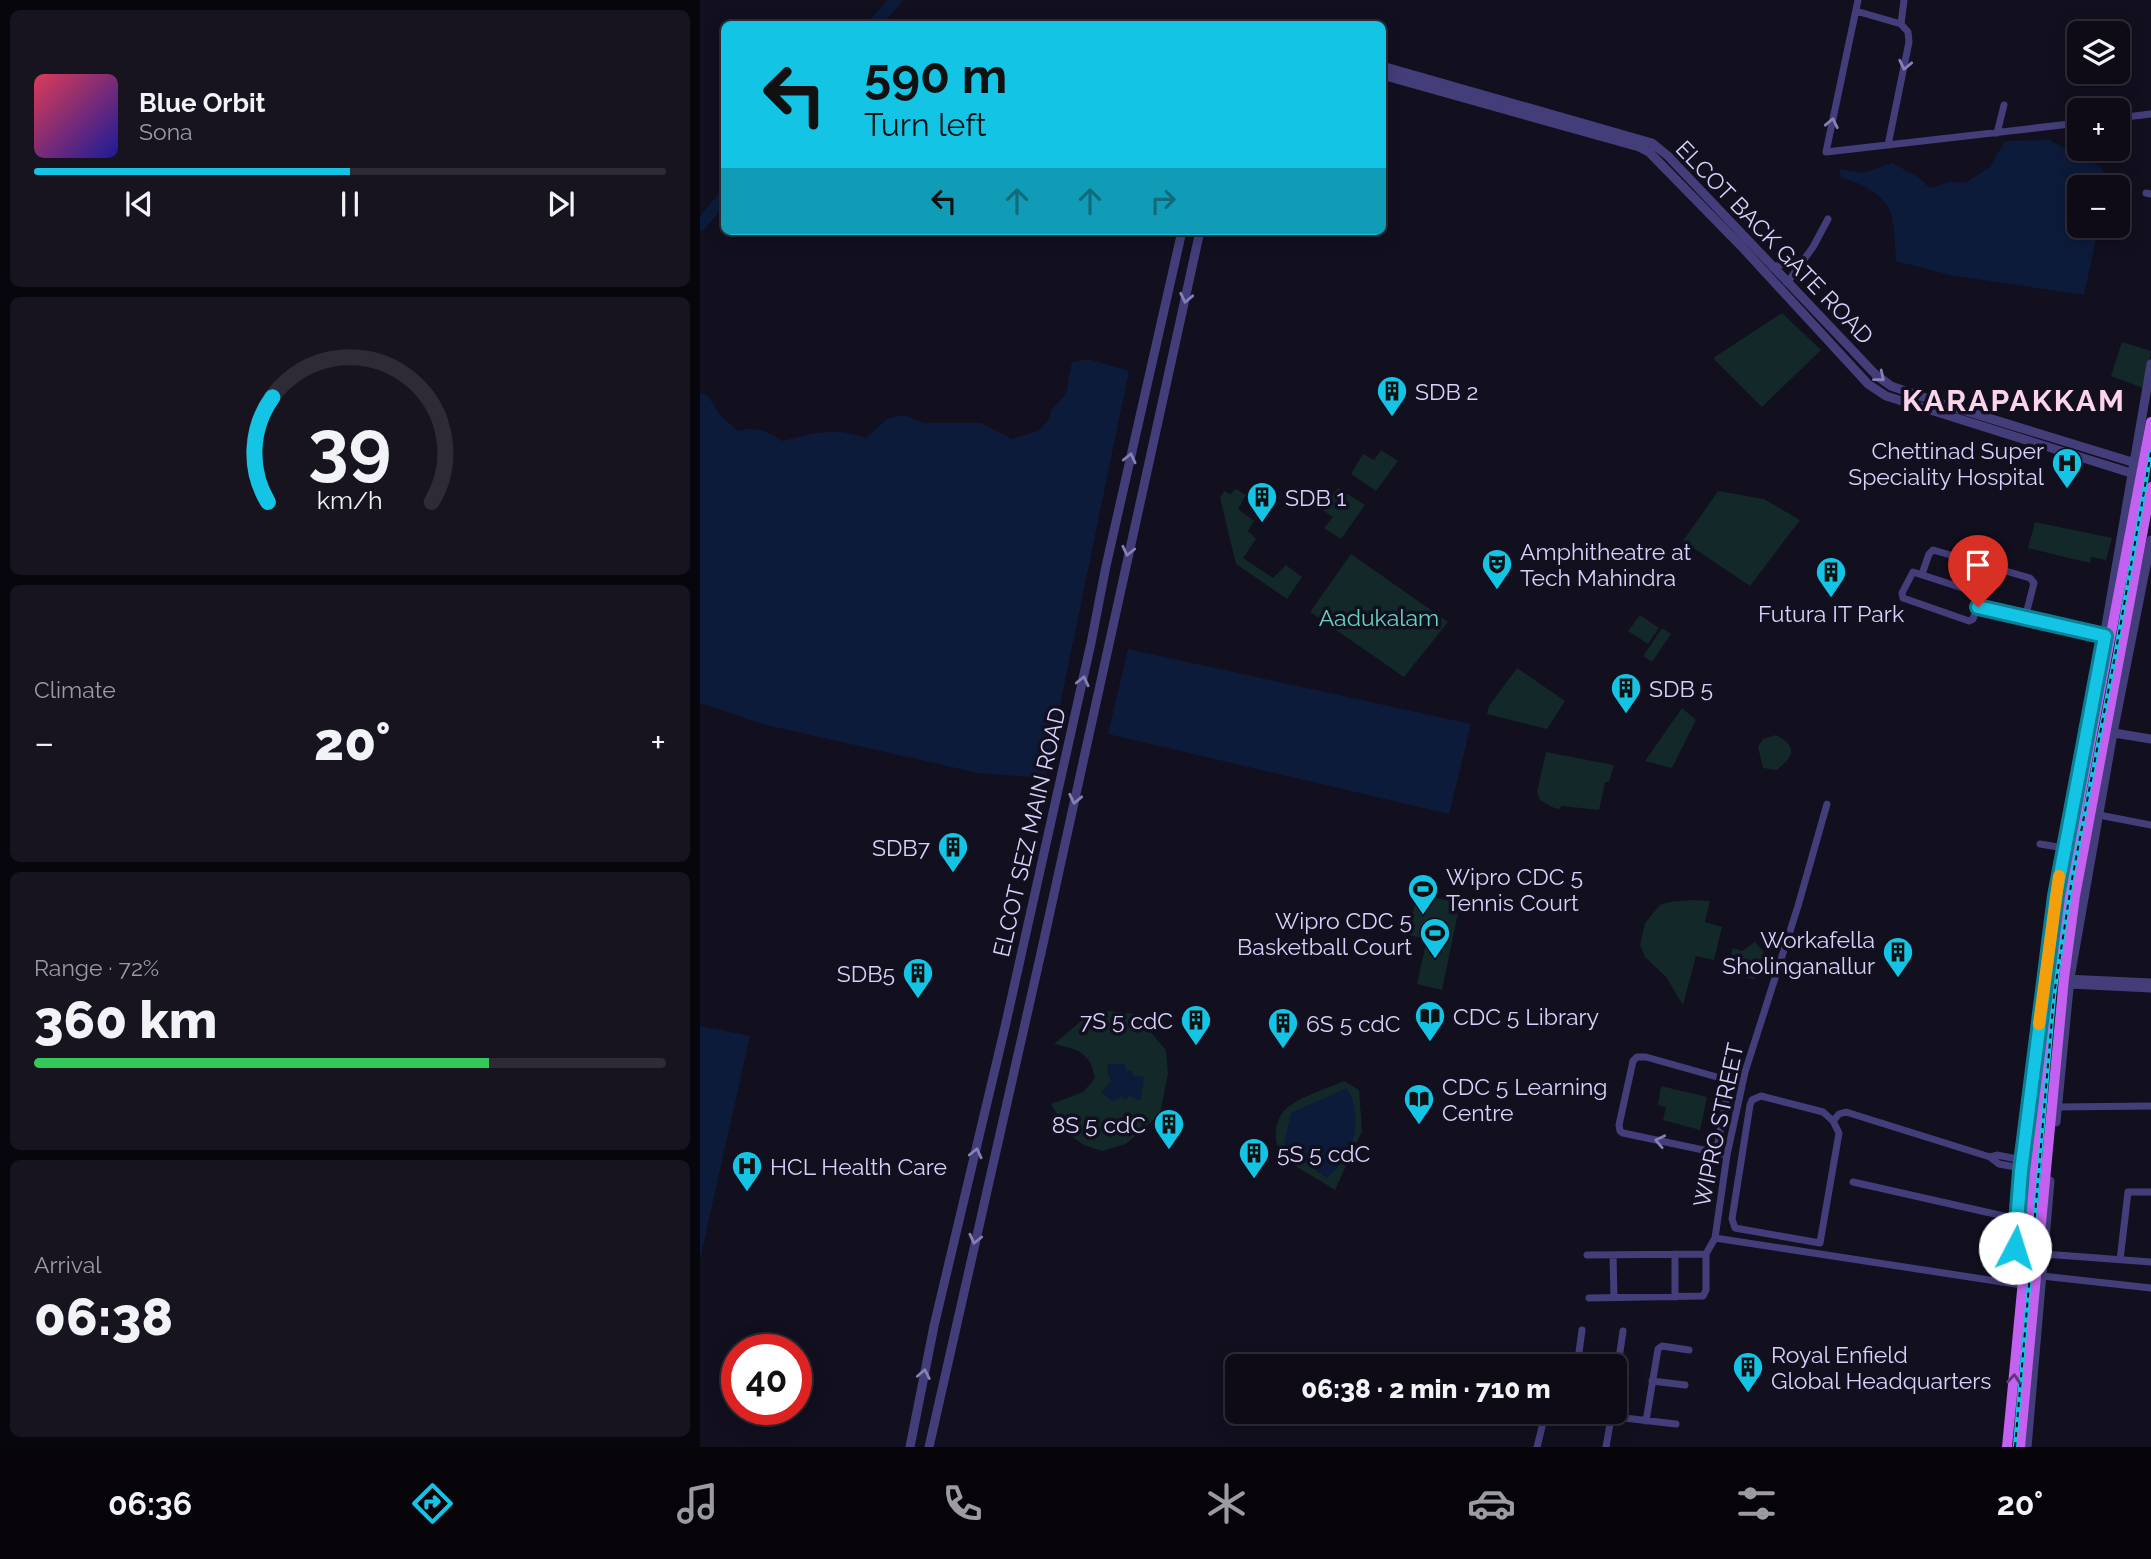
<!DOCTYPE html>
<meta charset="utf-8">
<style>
:root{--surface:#0e0b17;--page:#171420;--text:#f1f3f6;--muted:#9b9ba1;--line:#2e2b36;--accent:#14c4e4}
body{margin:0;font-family:Raleway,sans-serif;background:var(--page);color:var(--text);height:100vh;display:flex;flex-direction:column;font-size:26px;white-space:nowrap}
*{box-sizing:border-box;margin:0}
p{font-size:23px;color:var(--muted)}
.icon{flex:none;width:38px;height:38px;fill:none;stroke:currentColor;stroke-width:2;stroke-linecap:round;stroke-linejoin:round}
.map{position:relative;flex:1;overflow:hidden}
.side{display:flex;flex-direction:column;gap:10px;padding:10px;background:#08060d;width:700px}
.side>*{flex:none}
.top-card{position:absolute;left:21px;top:21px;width:665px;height:214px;border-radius:10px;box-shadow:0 4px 18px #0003,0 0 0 2px var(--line);background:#14c4e4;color:#111;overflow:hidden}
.buttons{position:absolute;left:1367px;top:21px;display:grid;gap:14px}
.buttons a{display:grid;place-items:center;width:63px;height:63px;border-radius:10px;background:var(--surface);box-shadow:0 4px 18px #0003,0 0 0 2px var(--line);font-size:35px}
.speed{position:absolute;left:21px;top:1334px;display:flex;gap:14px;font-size:35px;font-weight:700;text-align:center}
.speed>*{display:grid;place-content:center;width:91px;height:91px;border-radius:50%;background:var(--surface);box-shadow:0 4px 18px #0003,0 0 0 2px var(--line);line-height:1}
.speed .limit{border:10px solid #d22;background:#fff;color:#111}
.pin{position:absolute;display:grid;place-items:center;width:60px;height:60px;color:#fff;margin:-72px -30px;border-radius:50% 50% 50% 0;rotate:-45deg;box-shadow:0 0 7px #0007}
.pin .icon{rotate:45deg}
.me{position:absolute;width:77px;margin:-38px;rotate:5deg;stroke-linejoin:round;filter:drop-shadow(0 0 5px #0008)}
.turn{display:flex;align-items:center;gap:24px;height:147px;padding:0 28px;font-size:32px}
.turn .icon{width:91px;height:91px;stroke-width:2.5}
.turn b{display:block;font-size:49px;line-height:60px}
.lanes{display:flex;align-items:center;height:66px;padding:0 28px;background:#0003;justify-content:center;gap:35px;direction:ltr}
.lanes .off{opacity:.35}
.big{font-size:52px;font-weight:800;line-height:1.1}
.side .tile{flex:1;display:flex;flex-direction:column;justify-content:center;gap:10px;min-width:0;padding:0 24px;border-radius:10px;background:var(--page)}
.side .dial{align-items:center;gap:0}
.dial svg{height:182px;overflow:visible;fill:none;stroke:var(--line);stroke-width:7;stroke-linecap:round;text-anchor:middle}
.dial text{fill:var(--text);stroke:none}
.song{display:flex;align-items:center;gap:21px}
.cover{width:84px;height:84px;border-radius:10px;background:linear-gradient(135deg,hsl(350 70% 55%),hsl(240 70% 35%))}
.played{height:7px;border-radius:4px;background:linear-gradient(90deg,var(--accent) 50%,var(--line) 50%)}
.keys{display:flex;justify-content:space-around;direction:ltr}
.heat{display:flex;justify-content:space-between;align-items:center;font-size:38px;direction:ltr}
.charge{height:10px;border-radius:5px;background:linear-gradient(90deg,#34c759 72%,var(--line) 0)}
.trip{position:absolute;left:525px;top:1354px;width:402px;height:70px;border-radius:10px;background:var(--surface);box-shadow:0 4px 18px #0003,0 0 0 2px var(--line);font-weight:800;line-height:70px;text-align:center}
.menu{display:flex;height:112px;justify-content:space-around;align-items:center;background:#060409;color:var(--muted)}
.menu .icon{width:49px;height:49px}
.menu .on{color:var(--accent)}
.menu b{font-size:32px;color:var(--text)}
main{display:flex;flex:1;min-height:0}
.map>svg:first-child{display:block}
.green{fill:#122829;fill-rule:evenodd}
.water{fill:#0d1b3a}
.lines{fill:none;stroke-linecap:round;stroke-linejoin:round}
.river{stroke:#0d1b3a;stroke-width:12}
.minor{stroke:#433e7a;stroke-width:7}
.tertiary{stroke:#433e7a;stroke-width:9}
.primary{stroke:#c461f1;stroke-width:10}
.rail-casing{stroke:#14c4e4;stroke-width:4.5}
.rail{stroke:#120f1f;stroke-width:2;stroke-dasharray:5;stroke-linecap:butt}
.oneway{stroke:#8680b4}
.oneway2{stroke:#62347d}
.route-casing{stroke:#0d7f94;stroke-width:18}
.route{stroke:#14c4e4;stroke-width:12}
.slow{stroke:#f59e0b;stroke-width:12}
.labels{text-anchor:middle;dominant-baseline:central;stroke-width:7;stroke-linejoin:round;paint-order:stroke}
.street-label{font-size:23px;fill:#d8d1fb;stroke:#120f1f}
.poi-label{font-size:23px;fill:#d8d1fb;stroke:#120f1f;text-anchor:start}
.park-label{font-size:23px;fill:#64d4be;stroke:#120f1f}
.district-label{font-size:30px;font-weight:bold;letter-spacing:2px;fill:#fbd3ea;stroke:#120f1f}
</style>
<main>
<section class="side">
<div class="tile">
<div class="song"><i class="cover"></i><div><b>Blue Orbit</b><p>Sona</p></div></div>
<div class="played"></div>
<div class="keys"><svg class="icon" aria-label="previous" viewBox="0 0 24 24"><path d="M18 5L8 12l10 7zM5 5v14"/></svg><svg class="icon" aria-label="pause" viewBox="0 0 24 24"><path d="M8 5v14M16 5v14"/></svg><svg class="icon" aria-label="next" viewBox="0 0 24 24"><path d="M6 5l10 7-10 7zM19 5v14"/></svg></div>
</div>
<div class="tile dial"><svg viewBox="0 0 100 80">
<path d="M14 69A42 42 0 1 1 86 69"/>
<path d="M14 69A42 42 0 0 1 16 23" stroke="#14c4e4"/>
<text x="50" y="56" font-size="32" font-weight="700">39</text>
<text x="50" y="72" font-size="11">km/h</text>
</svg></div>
<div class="tile"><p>Climate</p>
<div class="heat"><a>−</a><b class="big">20°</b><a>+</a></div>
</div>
<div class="tile"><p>Range · 72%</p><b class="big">360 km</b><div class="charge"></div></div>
<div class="tile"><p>Arrival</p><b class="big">06:38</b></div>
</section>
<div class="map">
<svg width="1451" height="1447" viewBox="0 0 1451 1447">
<rect width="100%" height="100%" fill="#120f1f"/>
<path class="green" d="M 1082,313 L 1121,350 L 1062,407 L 1013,358 Z
M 1422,342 L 1451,351 L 1446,389 L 1411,376 Z
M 681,450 L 698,461 L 676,491 L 651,474 L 663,454 L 674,460 Z
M 638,488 L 665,505 L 641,539 L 624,528 L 633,517 L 621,509 Z
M 536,489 L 546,495 L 538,509 L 554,521 L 548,531 L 556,539 L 543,558 L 573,578 L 586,565 L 602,577 L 587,599 L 536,564 L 520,498 L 524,491 L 530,494 Z
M 1018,491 L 1064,499 L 1100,520 L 1050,586 L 983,541 Z
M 1335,522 L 1412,538 L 1406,560 L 1391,557 L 1390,563 L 1328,548 Z
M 651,554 L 748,622 L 704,677 L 610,612 Z
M 940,615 L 959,628 L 948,644 L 928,631 Z
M 962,628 L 971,634 L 952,662 L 943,656 Z
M 817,668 L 865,701 L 847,729 L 787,714 L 789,706 Z
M 982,708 L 996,720 L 972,768 L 945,761 Z
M 1076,735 C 1099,747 1093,756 1077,770 L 1063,768 L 1058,747 L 1063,739 Z
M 846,752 L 914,765 L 909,782 L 905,782 L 899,810 L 861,806 L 860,809 L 854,808 L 840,800 L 837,792 Z
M 717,894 L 760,903 L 742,990 L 717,984 L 727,939 L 708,935 Z
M 993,900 L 1010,901 L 1005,922 L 1022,927 L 1014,960 L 996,956 L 983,1005 L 966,977 L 945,957 L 940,945 L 945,923 L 960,905 L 969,902 Z
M 1055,942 L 1064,952 L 1054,979 L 1046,978 L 1037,962 L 1030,958 L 1033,948 L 1042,951 Z
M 408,1011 L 435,1014 L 466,1050 L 468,1073 L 460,1114 L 426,1144 L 402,1151 L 384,1145 L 369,1135 L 351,1104 L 383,1092 L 395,1078 C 390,1051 378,1050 354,1044 L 380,1022 ZM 409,1064 L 433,1075 L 401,1093 L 411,1082 L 407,1067 Z
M 644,1081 L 659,1090 L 662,1131 L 635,1190 C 622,1181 594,1167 584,1157 C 571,1143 574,1118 588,1107 C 602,1096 628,1088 644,1081 Z
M 961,1086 L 1007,1097 L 1000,1130 L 963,1120 L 966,1107 L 958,1105 Z"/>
<path class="water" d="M 1350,140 L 1401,167 L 1410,187 L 1379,187 L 1379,226 L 1399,226 L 1384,295 L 1250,275 L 1196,261 C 1195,247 1195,231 1192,216 C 1186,195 1160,182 1141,178 L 1139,169 L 1163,173 L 1192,163 L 1218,177 L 1230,188 L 1250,182 L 1265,183 L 1290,167 L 1305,141 Z
M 388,359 L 429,371 L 345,778 L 278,773 L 62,724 L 0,703 L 0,392 L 8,396 L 20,415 L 38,431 C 57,426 66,431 82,441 C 115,433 133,427 166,438 L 187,419 L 204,415 L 224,423 L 281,423 L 312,439 L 338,431 L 349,420 L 351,410 L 366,394 L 372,362 Z
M 428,649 L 771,724 L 749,814 L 408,734 Z
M 0,1026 L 50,1036 L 0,1259 Z
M 409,1064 L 424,1064 L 427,1071 L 432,1070 L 433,1075 L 444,1077 L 441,1099 L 438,1100 L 430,1096 L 425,1100 L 421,1097 L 413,1101 L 401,1093 L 411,1082 L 407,1067 Z
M 647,1088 C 665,1119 654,1157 626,1178 L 584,1145 L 591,1113 Z"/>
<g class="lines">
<path class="river" d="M 174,24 L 196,0
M 0,225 L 24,197"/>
<path class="minor" d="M 1158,0 L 1126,152 L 1379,123
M 1156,11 L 1201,24
M 1418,118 L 1451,114
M 1297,133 L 1304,105
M 1188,145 L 1209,42 L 1208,32 L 1201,24 L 1204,0
M 1446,193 L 1451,194
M 1072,267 L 1103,260
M 1087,283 L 1113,247 L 1128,219
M 1213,572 L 1278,593 L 1280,599 L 1273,619 L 1269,621 L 1203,598 L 1202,593 Z
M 1222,574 L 1229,554 L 1233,550 L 1330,578 L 1334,583 L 1326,614
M 1278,607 L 1405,637
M 1399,815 L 1451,825
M 1340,844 L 1364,848
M 1365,978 L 1451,982
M 1369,985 L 1451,989
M 1357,1107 L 1451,1106
M 1133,1121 L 1139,1133 L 1120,1243 L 1035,1228 L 1032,1219 L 1050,1105 L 1052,1100 L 1061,1096 L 1123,1112 L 1133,1121 L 1139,1114 L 1146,1112 L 1290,1157 L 1299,1164 L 1321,1168
M 1016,1153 L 1030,1080
M 1027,1155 L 923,1133 L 920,1131 L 919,1125 L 933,1061 L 937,1057 L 946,1057 L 1042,1084
M 1290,1157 L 1297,1155 L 1322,1160
M 1153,1182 L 1317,1219
M 1015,1238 L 1322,1285
M 975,1254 L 975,1297
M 1006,1254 L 1015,1238 L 1027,1155 L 1045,1072 L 1098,906 L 1127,804
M 1344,1254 L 1451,1262
M 887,1255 L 1006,1254 L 1006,1290 L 1003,1296 L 889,1298
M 913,1255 L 914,1297
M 1420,1260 L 1428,1192 L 1451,1192
M 1342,1276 L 1451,1288
M 877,1367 L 882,1330
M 952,1381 L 985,1385
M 915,1386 L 923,1331
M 873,1412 L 976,1424
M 946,1421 L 958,1349 L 962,1346 L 989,1350
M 837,1447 L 845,1415
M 906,1447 L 912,1412"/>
<path class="tertiary" d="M 682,66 L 952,143 L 968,156 L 1176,375 L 1191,386 L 1246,405 L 1432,462
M 682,75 L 939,147 L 949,152 L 1041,246 L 1168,384 L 1186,396 L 1431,473
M 1395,690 L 1451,364
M 1408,732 L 1451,739
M 1356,1122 L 1370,978 L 1413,733 L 1451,540
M 1324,1261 L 1315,1248 C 1329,1069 1354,892 1390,717
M 210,1447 L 234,1326 L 305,1027 L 391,643 L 406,566 L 482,231
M 229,1447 L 341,953 L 500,231
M 1327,1447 L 1350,1181"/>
<path class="primary" d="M 1307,1447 L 1355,947 L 1381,793 L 1451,422
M 1320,1447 L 1364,978 L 1375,896 L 1451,487"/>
<g class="rail-casing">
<path id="rail" d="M 1315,1447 L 1354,995 L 1372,879 L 1415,656 L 1451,452"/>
</g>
<use href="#rail" class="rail"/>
</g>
<defs><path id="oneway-chevron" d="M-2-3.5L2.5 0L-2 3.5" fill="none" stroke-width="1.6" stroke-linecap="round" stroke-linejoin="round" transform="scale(1.75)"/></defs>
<g class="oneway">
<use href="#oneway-chevron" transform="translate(1205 65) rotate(102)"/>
<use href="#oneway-chevron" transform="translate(1132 123) rotate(-78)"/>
<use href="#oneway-chevron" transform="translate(486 298) rotate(102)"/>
<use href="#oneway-chevron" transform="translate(1180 377) rotate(39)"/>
<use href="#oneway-chevron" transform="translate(430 458) rotate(-77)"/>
<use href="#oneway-chevron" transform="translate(428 551) rotate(103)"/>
<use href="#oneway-chevron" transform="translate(383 681) rotate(-77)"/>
<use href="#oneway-chevron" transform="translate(375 799) rotate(102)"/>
<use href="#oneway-chevron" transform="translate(960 1141) rotate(-168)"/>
<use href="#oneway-chevron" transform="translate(276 1153) rotate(-77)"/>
<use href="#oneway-chevron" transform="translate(275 1239) rotate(103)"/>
<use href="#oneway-chevron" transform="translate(224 1374) rotate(-79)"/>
</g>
<use class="oneway2" href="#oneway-chevron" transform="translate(1314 1379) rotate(-85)"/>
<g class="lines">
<g class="route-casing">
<path id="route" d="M 1278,607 L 1405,636 L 1356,896 L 1321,1171 L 1315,1248"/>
</g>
<use href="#route" class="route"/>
<path class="slow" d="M 1339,1024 L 1359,876"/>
</g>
<defs>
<g id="building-pin" transform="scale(1.575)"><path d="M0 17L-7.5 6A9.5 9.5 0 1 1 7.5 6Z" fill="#14c4e4" stroke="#120f1f"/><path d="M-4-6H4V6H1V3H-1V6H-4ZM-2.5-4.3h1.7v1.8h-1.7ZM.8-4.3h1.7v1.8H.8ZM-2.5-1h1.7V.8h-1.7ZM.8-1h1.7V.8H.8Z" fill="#111"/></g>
<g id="hospital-pin" transform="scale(1.575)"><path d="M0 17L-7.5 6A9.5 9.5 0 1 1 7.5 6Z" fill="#14c4e4" stroke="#120f1f"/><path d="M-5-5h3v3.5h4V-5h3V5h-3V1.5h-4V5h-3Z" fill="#111"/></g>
<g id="theatre-pin" transform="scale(1.575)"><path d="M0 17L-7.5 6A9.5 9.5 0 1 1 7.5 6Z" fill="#14c4e4" stroke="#120f1f"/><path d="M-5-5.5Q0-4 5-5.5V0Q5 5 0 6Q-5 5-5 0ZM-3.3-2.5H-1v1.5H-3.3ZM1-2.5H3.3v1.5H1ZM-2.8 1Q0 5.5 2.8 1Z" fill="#111"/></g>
<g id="stadium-pin" transform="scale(1.575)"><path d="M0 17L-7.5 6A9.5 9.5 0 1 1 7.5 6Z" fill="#14c4e4" stroke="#120f1f"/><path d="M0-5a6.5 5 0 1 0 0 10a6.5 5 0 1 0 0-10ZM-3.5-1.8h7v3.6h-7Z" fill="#111"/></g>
<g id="library-pin" transform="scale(1.575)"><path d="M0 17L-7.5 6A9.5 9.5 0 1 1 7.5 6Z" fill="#14c4e4" stroke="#120f1f"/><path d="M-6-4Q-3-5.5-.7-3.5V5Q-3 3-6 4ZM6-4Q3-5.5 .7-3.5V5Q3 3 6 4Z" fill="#111"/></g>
</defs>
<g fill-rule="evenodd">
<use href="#building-pin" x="692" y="391"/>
<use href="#hospital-pin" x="1367" y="463"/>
<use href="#building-pin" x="562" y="497"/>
<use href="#theatre-pin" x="797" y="564"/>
<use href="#building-pin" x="1131" y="572"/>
<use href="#building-pin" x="926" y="688"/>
<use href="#building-pin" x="253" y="847"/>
<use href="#stadium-pin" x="723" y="889"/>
<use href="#stadium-pin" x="735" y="933"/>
<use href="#building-pin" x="1198" y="952"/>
<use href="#building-pin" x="218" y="973"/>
<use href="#library-pin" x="730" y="1016"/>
<use href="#building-pin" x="496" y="1020"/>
<use href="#building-pin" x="583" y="1023"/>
<use href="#library-pin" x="719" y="1099"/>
<use href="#building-pin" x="469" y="1124"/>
<use href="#building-pin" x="554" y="1153"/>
<use href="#hospital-pin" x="47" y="1166"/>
<use href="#building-pin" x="1048" y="1367"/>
</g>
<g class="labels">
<g class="street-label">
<text transform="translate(1075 242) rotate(46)">ELCOT BACK GATE ROAD</text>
<text transform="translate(329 832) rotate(-77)">ELCOT SEZ MAIN ROAD</text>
<text transform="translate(1018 1125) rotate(-78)">WIPRO STREET</text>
</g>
<g class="poi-label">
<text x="715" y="391">SDB 2</text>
<text x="1344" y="450" text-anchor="end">Chettinad Super<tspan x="1344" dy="26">Speciality Hospital</tspan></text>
<text x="585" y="497">SDB 1</text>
<text x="820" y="551">Amphitheatre at<tspan x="820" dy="26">Tech Mahindra</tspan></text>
<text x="1131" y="613" text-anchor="middle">Futura IT Park</text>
<text x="949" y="688">SDB 5</text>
<text x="230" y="847" text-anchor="end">SDB7</text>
<text x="746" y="876">Wipro CDC 5<tspan x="746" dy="26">Tennis Court</tspan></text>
<text x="712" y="920" text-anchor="end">Wipro CDC 5<tspan x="712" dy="26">Basketball Court</tspan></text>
<text x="1175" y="939" text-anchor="end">Workafella<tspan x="1175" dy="26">Sholinganallur</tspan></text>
<text x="195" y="973" text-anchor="end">SDB5</text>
<text x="753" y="1016">CDC 5 Library</text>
<text x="473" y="1020" text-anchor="end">7S 5 cdC</text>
<text x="606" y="1023">6S 5 cdC</text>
<text x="742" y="1086">CDC 5 Learning<tspan x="742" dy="26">Centre</tspan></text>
<text x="446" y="1124" text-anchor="end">8S 5 cdC</text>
<text x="577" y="1153">5S 5 cdC</text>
<text x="70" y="1166">HCL Health Care</text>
<text x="1071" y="1354">Royal Enfield<tspan x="1071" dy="26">Global Headquarters</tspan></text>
</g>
<g class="park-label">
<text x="679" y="617">Aadukalam</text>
</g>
<g class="district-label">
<text x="1314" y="400">KARAPAKKAM</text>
</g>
</g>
</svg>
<div class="buttons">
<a><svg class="icon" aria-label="layers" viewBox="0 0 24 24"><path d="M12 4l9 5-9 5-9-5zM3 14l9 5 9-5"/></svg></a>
<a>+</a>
<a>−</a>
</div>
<div class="speed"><div class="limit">40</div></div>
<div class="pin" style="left:1278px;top:607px;background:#d93025"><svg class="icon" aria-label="arrive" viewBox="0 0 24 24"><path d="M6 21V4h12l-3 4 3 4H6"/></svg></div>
<svg class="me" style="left:1315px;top:1248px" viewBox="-20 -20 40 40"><circle r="19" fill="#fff"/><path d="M0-13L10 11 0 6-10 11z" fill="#14c4e4"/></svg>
<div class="trip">06:38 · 2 min · 710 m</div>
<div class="top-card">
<div class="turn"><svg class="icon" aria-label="left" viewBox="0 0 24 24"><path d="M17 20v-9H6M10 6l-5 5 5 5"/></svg><div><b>590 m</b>Turn left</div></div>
<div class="lanes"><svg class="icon" aria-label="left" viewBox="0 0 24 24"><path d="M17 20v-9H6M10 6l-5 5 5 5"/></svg><svg class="icon off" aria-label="ahead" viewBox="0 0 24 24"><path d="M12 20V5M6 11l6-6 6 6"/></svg><svg class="icon off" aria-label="ahead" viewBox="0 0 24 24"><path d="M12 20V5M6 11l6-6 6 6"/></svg><svg class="icon off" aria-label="right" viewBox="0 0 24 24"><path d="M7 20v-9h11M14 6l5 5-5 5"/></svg></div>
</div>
</div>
</main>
<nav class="menu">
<b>06:36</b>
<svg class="icon on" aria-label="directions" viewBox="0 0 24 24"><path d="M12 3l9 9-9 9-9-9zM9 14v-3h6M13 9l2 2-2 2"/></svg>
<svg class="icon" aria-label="music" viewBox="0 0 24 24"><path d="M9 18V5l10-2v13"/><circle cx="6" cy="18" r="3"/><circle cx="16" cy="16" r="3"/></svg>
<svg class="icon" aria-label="phone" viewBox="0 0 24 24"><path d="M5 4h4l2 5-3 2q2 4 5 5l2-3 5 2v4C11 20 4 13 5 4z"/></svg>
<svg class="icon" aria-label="climate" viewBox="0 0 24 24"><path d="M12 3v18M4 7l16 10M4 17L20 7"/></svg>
<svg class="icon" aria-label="car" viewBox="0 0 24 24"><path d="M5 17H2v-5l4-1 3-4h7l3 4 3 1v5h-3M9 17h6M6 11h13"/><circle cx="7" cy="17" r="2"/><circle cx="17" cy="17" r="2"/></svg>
<svg class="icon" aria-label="filters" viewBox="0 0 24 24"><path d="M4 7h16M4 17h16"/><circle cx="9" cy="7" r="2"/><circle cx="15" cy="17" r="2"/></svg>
<b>20°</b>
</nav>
